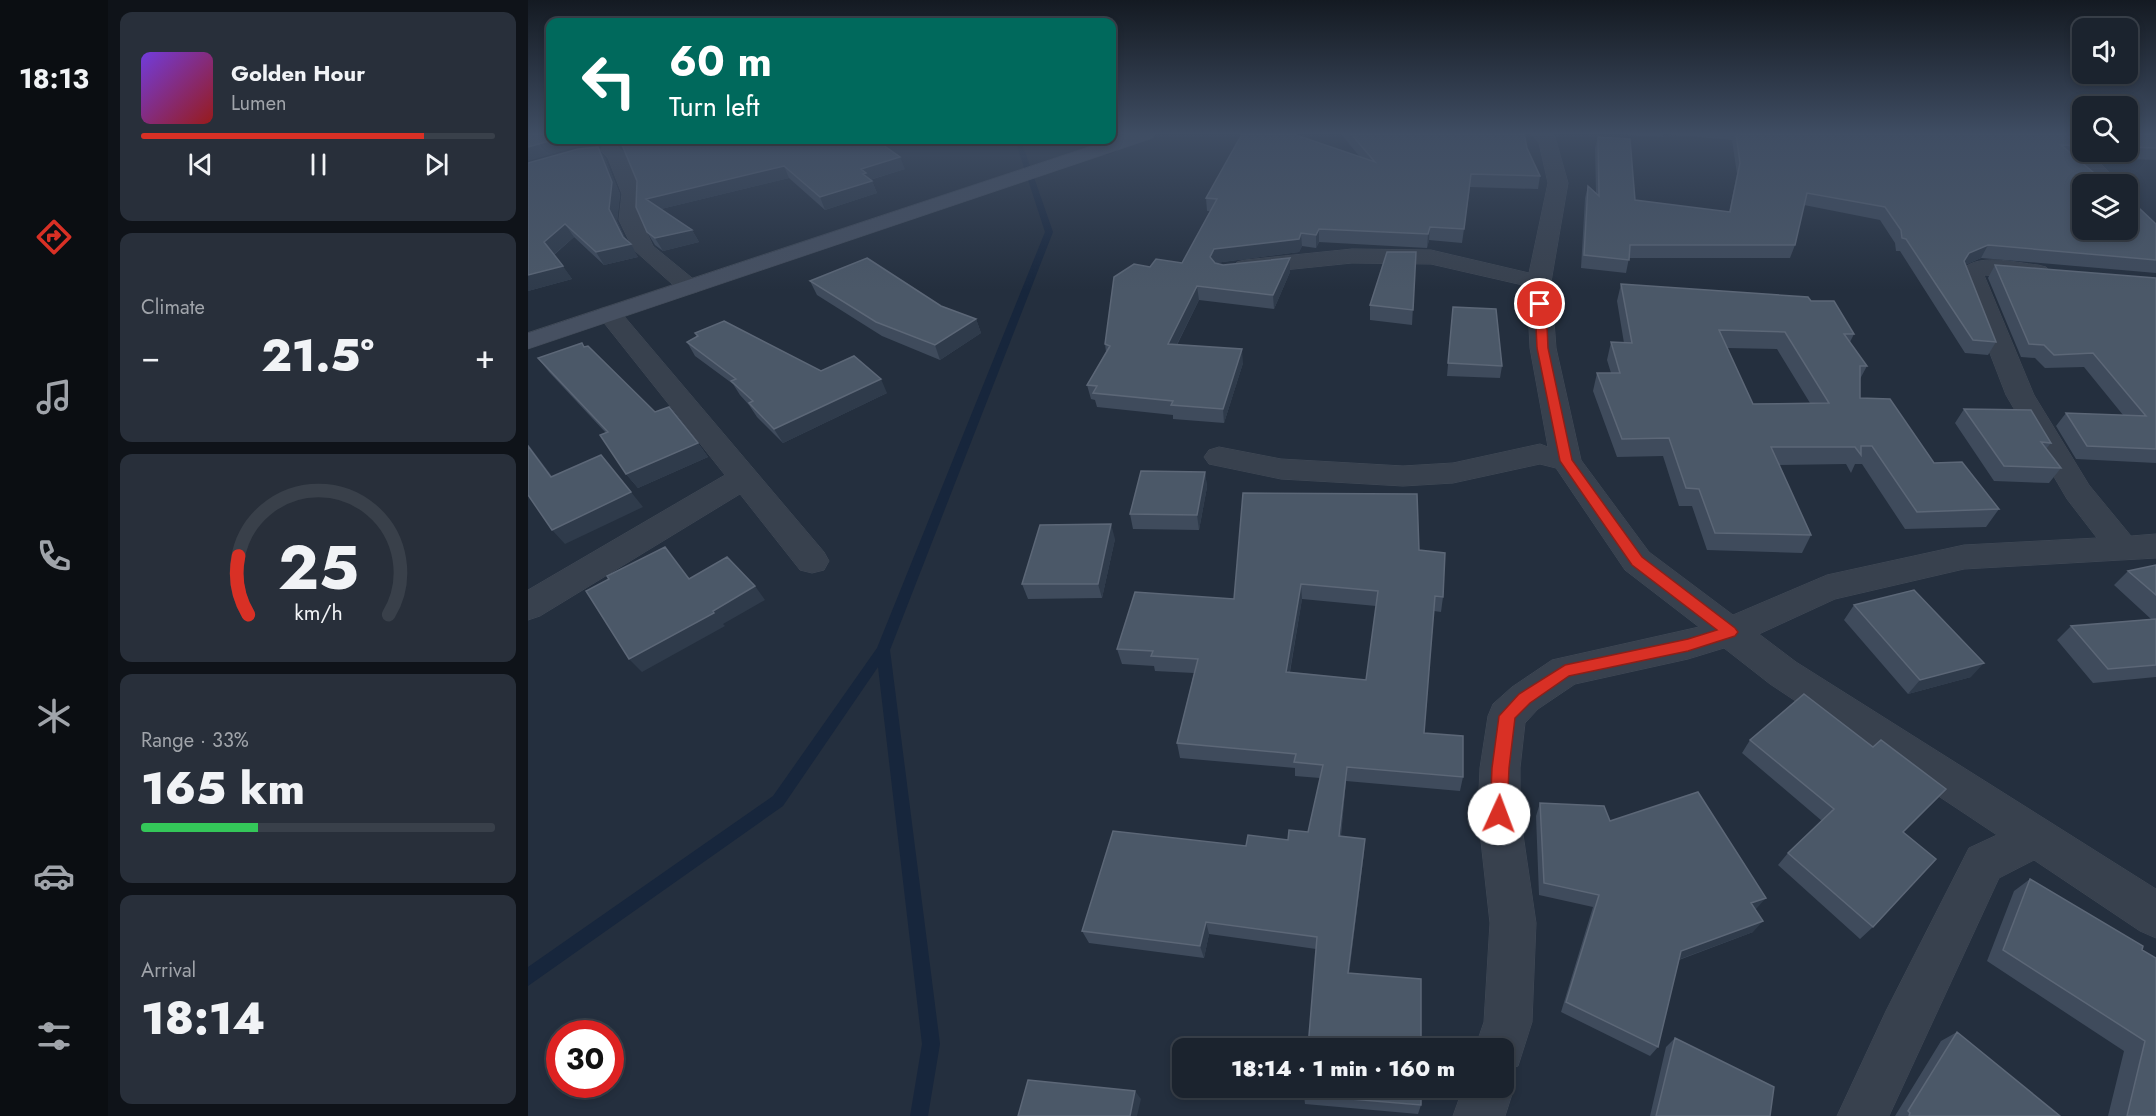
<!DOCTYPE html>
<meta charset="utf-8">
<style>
:root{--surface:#1b232e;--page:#282f3a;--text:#f1f3f6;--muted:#a0a4aa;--line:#39404a;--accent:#d93025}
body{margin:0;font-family:Jost,sans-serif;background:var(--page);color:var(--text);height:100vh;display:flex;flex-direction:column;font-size:22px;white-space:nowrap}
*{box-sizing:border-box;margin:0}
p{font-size:20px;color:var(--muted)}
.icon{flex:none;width:33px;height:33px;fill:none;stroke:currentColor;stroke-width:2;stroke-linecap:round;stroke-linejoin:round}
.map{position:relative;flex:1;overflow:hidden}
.panel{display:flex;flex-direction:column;gap:12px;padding:12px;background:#0f1319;width:420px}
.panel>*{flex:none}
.top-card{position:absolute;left:18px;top:18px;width:570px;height:126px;border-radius:12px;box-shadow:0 3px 9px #0003,0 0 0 2px var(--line);background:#00695c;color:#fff;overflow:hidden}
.controls{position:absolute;left:1544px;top:18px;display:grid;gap:12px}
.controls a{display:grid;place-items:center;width:66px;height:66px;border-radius:12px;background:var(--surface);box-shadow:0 3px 9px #0003,0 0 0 2px var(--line);font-size:30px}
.speed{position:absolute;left:18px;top:1020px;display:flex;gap:12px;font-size:30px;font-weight:700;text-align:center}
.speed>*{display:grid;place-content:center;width:78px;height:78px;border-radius:50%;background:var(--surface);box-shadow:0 3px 9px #0003,0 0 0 2px var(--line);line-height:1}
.speed .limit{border:9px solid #d22;background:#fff;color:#111}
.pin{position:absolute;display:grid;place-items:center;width:51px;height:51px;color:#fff;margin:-26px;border:3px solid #fff;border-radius:50%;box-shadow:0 2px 6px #0007}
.me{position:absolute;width:66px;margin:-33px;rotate:2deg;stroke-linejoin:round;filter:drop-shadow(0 0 4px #0008)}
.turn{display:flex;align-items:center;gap:21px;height:126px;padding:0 24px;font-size:27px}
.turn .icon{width:78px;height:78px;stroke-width:2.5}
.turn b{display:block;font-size:42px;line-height:51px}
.big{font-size:45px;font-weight:800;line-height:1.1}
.panel .card{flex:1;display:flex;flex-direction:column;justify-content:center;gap:9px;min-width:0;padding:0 21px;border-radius:12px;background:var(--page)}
.panel .dial{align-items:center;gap:0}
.dial svg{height:156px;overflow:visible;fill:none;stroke:var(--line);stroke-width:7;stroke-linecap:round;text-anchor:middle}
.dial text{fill:var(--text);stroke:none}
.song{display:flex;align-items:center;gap:18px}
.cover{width:72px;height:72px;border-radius:9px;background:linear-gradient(135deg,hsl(260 70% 55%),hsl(0 70% 35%))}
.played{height:6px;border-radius:3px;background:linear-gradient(90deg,var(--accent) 80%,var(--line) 80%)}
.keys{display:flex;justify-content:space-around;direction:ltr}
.heat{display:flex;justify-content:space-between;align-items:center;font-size:33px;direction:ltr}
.charge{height:9px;border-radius:4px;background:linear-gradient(90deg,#34c759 33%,var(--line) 0)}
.trip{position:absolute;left:644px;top:1038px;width:342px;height:60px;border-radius:12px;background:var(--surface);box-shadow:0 3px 9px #0003,0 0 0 2px var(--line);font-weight:800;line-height:60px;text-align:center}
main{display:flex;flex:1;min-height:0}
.tabs{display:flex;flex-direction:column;width:108px;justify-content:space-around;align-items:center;background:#0b0e12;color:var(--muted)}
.tabs .icon{width:42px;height:42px}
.tabs .selected{color:var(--accent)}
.tabs b{font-size:27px;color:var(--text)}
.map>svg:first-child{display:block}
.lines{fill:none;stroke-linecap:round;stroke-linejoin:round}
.stream{fill:#17263c;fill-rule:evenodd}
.minor-casing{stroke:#414a57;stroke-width:1}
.secondary-casing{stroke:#414a57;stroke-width:1}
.minor{fill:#38414e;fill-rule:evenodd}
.secondary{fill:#465061;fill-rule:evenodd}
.wall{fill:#3f4b5c;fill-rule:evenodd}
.shaded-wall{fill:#2f3b4b}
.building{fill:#4b5868;stroke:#5c6777;stroke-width:1.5;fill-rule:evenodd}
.route{fill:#d93025;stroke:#8d1f18;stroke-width:1.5}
</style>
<main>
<nav class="tabs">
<b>18:13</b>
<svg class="icon selected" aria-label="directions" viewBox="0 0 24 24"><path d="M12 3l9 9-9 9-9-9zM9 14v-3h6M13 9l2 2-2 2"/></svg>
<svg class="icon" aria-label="music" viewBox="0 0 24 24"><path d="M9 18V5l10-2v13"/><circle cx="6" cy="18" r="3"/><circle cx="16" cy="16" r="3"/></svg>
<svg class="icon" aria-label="phone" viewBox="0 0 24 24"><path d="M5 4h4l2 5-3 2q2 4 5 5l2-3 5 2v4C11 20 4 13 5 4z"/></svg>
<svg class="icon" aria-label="climate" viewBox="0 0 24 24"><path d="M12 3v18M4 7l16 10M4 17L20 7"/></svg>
<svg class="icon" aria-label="car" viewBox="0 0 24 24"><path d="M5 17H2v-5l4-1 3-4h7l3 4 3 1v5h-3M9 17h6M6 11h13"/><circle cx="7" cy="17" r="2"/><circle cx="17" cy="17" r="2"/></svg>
<svg class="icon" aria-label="filters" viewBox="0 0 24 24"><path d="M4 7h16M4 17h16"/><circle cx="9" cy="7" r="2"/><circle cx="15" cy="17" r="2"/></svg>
</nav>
<section class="panel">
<div class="card">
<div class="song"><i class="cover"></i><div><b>Golden Hour</b><p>Lumen</p></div></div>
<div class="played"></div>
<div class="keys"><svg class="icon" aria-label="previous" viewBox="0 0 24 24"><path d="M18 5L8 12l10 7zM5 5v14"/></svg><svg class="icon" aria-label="pause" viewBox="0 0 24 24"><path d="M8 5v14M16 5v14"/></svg><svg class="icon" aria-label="next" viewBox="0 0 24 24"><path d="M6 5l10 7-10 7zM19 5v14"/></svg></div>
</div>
<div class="card"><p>Climate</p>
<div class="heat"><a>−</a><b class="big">21.5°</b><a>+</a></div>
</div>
<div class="card dial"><svg viewBox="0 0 100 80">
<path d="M14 69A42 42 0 1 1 86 69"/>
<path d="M14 69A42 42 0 0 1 9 39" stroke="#d93025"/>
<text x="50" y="56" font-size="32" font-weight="700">25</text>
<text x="50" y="72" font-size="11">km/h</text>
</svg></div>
<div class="card"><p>Range · 33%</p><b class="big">165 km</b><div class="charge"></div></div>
<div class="card"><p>Arrival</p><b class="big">18:14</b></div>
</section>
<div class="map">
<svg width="1628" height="1116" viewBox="0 0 1628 1116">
<rect width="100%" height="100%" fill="#242f3e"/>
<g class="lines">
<path class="stream" d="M 487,140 L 493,140 L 525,232 L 362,650 L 412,1044 L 400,1116 L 382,1116 L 394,1044 L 350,667 L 255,806 L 0,986 L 0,967 L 245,796 L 349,648 L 517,232 Z"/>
<g class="minor-casing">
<path id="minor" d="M 1003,134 L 1023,134 L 1027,137 L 1040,183 L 1023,282 L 1028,348 L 1053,460 L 1121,552 L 1205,615 L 1299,575 L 1436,545 L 1569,538 L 1539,499 L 1478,395 L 1431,273 C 1447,251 1487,263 1510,265 L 1518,267 L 1522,272 L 1518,277 L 1510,279 L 1456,275 L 1506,395 L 1561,485 L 1603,536 L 1628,534 L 1628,558 L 1436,569 L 1307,599 L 1231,634 L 1268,662 L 1628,889 L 1628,938 L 1612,931 L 1506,860 L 1471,878 L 1361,1116 L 1309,1116 L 1358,1011 L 1441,848 L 1469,835 L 1242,684 L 1196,648 L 1160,659 L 1047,684 L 1010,709 L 997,723 L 992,768 L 992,814 L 1008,923 L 1004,1022 L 990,1066 L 978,1070 L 986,1088 L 977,1116 L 925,1116 L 935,1088 L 975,1088 L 975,1048 L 947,1048 L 956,1022 L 962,923 L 950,814 L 952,768 L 960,716 L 965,704 L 984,687 L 1024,660 L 1171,627 L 1097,570 L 1028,468 L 1012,464 L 925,483 L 875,486 L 753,479 L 681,464 L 676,457 L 681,450 L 691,447 L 753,459 L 875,466 L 925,463 L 1012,444 L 1020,447 L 1002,348 L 999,286 L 903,264 L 824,263 L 717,274 L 709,272 L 705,267 L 709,262 L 717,260 L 824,249 L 903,250 L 1001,273 L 1020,183 L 1011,143 Z
M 1523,134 L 1543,134 L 1554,145 L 1554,152 L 1561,152 L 1593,184 L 1572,184 Z
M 82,144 L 89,146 L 99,155 L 114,194 L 113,220 L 125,246 L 169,282 L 173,287 L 169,292 L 161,294 L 153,292 L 105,249 L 91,220 L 94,194 L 80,158 L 72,150 L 75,146 Z
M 81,307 L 90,309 L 296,552 L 301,561 L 296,570 L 284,573 L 272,570 L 212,494 L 12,616 L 0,620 L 0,590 L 197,475 L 69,314 L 72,309 Z"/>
</g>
<g class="secondary-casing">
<path id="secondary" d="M 600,134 L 627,134 L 625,138 L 0,349 L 0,333 Z"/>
</g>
<use href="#minor" class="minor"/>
<use href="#secondary" class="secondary"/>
</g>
<path class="wall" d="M 813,134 L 996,134 L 999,148 L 1012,176 L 1010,189 L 942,187 L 934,243 L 901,240 L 899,248 L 791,242 L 788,248 L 774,246 L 771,252 L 687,263 L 695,265 L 762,272 L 746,309 L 671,300 L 649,345 L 715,363 L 696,423 L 645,419 L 645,415 L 569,407 L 567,400 L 563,399 L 559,385 L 578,352 L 577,344 L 622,267 L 654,263 L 682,211 L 679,211 L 678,198 L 832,157 Z
M 1091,134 L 1135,134 L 1135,137 Z
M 1138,134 L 1538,134 L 1550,146 L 1545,155 L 1628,224 L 1628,273 L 1453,258 L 1437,265 L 1468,342 L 1460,355 L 1437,353 L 1372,251 L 1368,251 L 1367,243 L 1352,220 L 1276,205 L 1267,245 L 1262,258 L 1101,258 L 1098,273 L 1053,268 L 1057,198 L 1060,186 L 1068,193 L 1067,148 L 1070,137 L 1107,200 L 1201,212 L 1209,174 L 1204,140 Z
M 1545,134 L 1554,134 L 1554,142 Z
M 1599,134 L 1628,134 L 1628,160 L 1571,158 L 1564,152 L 1599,152 Z
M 94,140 L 377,169 L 342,180 L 344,181 L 349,193 L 297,210 L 261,178 L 133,209 L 164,230 L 171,242 L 135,251 L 127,245 L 119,232 L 109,181 Z
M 77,158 L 92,194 L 89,221 L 98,240 L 110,257 L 76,265 L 46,237 L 26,255 L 44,279 L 0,291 L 0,163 Z
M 888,252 L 884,325 L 842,320 L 842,305 Z
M 1467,265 L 1628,278 L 1628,463 L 1548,459 L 1528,426 L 1538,413 L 1595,415 L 1556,367 L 1517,368 L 1507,358 L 1493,357 L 1460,278 Z
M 282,281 L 413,306 L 448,319 L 453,333 L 412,360 L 354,336 L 289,295 Z
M 1093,284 L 1283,301 L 1326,334 L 1322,342 L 1339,366 L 1332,379 L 1332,398 L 1406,463 L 1471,509 L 1458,527 L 1377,529 L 1334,464 L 1327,464 L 1323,473 L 1318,464 L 1251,465 L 1283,535 L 1274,553 L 1179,550 L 1164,506 L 1151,506 L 1135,456 L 1089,457 L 1065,391 L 1069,373 L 1083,373 L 1079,360 L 1083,342 L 1096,343 L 1089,301 ZM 1199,348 L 1249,349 L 1282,403 L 1225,404 Z
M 925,307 L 974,366 L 972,378 L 919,376 Z
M 167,333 L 293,371 L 359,393 L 255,443 L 229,417 L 221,405 L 212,395 L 205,384 L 167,356 L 159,342 L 169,337 Z
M 57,347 L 127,412 L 170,443 L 180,457 L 110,488 L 98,474 L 78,433 L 21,372 L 10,358 Z
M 1436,409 L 1523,443 L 1518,449 L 1533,468 L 1521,483 L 1466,481 L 1427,423 Z
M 677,472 L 679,487 L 671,530 L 605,529 L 602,514 Z
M 587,539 L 574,598 L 500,599 L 494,584 Z
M 891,550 L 915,597 L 913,612 L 906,611 L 896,733 L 935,777 L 932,791 L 818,781 L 813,836 L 836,852 L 821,973 L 893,1048 L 788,949 L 681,934 L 676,958 L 561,943 L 554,931 L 718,846 L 760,840 L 780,832 L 792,778 L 767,776 L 767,768 L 652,758 L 649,743 L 666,673 L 627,671 L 626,666 L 594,664 L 589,649 L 706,599 ZM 774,599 L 848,606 L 838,680 L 762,672 Z
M 1628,565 L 1628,677 L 1565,683 L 1529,640 L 1543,626 L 1623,619 L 1586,585 L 1600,571 Z
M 1326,605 L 1443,677 L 1380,694 L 1316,620 Z
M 1222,740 L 1375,832 L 1345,927 L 1332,939 L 1250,865 L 1260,853 L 1294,821 L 1214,753 Z
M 1012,803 L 1082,821 L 1228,909 L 1228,910 L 1225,932 L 1151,960 L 1130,1047 L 1122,1056 L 1033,1012 L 1065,907 L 1011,895 L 1008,816 Z
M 1502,879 L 1614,950 L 1628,1116 L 1580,1116 L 1596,1051 L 1459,961 L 1486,891 Z
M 1429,1032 L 1532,1116 L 1367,1116 L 1413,1041 Z
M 1147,1038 L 1242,1116 L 1122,1116 L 1138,1047 Z
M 776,1095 L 893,1105 L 890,1114 L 777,1104 Z"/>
<path class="shaded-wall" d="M 25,140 L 85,140 L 77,143 L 54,145 L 0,161 L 0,147 Z
M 70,147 L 77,158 L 92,194 L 89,221 L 100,245 L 103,244 L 110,257 L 76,265 L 68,252 L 95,237 L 81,209 Z
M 372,157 L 377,169 L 341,180 L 344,181 L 349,193 L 297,210 L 292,197 L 333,169 Z
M 256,166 L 261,178 L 125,211 L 118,199 Z
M 37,224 L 46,237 L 25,255 L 16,242 Z
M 902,227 L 901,240 L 899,248 L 900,234 Z
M 791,229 L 791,242 L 788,248 L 788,235 Z
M 164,230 L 171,242 L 135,251 L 127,238 Z
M 773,233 L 774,246 L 771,252 L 687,263 L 682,257 L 686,249 Z
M 1460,245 L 1453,258 L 1434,266 L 1436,261 L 1441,253 Z
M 762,258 L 762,272 L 746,309 L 745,295 Z
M 35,266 L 44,279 L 0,291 L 0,275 Z
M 669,286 L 671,300 L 642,358 L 640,344 Z
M 448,319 L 453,333 L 412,360 L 407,345 Z
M 714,349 L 715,363 L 696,423 L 695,409 Z
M 353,379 L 359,393 L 255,443 L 246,429 Z
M 170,443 L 180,457 L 110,488 L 98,474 Z
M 0,444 L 36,492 L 23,477 L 0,446 Z
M 677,472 L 679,487 L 671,530 L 669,515 Z
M 103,492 L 115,507 L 37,544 L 24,530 Z
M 583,524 L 587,539 L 574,598 L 570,584 Z
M 773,584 L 774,599 L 759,687 L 758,672 Z
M 227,586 L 237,600 L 195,624 L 197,626 L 114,672 L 101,659 Z
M 1456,663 L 1443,677 L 1380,694 L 1392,680 Z
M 819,767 L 818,781 L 811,849 L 811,836 Z
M 837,839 L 836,852 L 820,984 L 820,973 Z
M 1238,898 L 1228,909 L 1214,915 L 1223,903 Z
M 1235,921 L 1225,932 L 1144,962 L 1153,951 Z
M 678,922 L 681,934 L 676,958 L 672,946 Z
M 607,1091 L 613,1099 L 609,1116 L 602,1116 Z"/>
<path class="building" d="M 0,134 L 22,134 L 22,140 L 25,140 L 0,147 Z
M 714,134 L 765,134 L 847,162 L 823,134 L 996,134 L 999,148 L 1012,176 L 943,174 L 936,229 L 902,227 L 900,234 L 791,229 L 788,235 L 773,233 L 771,239 L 686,249 L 682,257 L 687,263 L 695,265 L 762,258 L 745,295 L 669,286 L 640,344 L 714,349 L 695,409 L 643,405 L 645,401 L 565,393 L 569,386 L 559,385 L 582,346 L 577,344 L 586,277 L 606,264 L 622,267 L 628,259 L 654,263 L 689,199 L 678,198 Z
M 1208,134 L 1538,134 L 1550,146 L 1533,145 L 1579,184 L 1554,184 L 1554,230 L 1599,230 L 1599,201 L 1607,208 L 1612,209 L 1628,224 L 1628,260 L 1460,245 L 1441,253 L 1436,261 L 1468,342 L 1445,340 L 1378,239 L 1374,238 L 1373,230 L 1357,207 L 1279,193 L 1267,245 L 1102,245 L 1101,260 L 1056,255 L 1060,186 L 1071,196 L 1070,137 L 1102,139 L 1107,200 L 1202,212 L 1212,163 Z
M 1599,134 L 1628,134 L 1628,148 L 1599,147 Z
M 92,140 L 348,140 L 372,157 L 333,169 L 338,173 L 335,174 L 344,181 L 292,197 L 256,166 L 118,199 L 164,230 L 127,238 L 119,232 L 108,207 L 109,181 Z
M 70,147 L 84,182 L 81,209 L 95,237 L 103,244 L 68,252 L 37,224 L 16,242 L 35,266 L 0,275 L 0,163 L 50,149 Z
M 859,252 L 888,252 L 885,310 L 842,305 Z
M 339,258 L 413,306 L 448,319 L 407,345 L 348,322 L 282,281 Z
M 1467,265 L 1628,278 L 1628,449 L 1559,446 L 1538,413 L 1618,416 L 1565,353 L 1526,355 L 1516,345 L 1501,344 Z
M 1093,284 L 1280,297 L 1283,301 L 1306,301 L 1326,334 L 1316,334 L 1339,366 L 1332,366 L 1332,398 L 1362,399 L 1406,463 L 1434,462 L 1471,509 L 1389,512 L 1344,446 L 1333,446 L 1333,455 L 1327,447 L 1243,447 L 1283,535 L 1187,533 L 1171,489 L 1158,488 L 1141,438 L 1094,439 L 1069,373 L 1092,373 L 1083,342 L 1104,343 ZM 1191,330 L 1257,332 L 1301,403 L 1225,404 Z
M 925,307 L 968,309 L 974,366 L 920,363 Z
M 196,321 L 293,371 L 326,356 L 353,379 L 246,429 L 221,403 L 225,401 L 203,381 L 208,379 L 159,342 L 170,336 L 167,333 Z
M 54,343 L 56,347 L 60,346 L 127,412 L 141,407 L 170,443 L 98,474 L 72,435 L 80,432 L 10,358 Z
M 1436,409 L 1503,410 L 1523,443 L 1513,442 L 1533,468 L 1476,466 Z
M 0,446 L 23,477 L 73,455 L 103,492 L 24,530 L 0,495 Z
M 613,471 L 677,472 L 669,515 L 602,514 Z
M 715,493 L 889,494 L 891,550 L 917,553 L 915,597 L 907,596 L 896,733 L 935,736 L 935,777 L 819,767 L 811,836 L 837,839 L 820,973 L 893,979 L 893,1048 L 780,1048 L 789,937 L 678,922 L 672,946 L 554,931 L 585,831 L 718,846 L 720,835 L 760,840 L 761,830 L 780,832 L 795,765 L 766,762 L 768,754 L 649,743 L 670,659 L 623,656 L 625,651 L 589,649 L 607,592 L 706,599 ZM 773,584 L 850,591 L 838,680 L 758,672 Z
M 583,524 L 570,584 L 494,584 L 512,525 Z
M 137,547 L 161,579 L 199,557 L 227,586 L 185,611 L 186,613 L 101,659 L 58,591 L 81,579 L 79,576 Z
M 1628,565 L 1628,595 L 1600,571 Z
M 1386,590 L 1456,663 L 1392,680 L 1326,605 Z
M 1628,619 L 1628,665 L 1580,669 L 1543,626 Z
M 1276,694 L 1345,747 L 1353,740 L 1418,789 L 1375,832 L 1408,859 L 1345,927 L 1260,853 L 1306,809 L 1222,740 Z
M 1170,792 L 1238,898 L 1223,903 L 1235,921 L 1153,951 L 1130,1047 L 1038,1002 L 1071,895 L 1016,883 L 1012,803 L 1076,806 L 1082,821 Z
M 1502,879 L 1615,946 L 1614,950 L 1628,958 L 1628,1116 L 1599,1116 L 1617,1041 L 1475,950 Z
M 1429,1032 L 1532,1116 L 1381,1116 L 1382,1113 L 1380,1111 Z
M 1147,1038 L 1246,1087 L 1242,1116 L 1128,1116 Z
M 500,1080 L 607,1091 L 602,1116 L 490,1116 Z
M 776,1088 L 893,1088 L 893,1105 L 776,1095 Z"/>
<linearGradient id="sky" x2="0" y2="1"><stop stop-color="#141a22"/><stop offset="0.46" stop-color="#3f4d63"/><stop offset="1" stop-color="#3f4d63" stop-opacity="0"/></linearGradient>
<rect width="1628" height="290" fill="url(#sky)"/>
<path class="route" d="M 1012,301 L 1018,304 L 1020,348 L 1044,460 L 1114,557 L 1207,628 L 1210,632 L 1207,636 L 1160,651 L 1041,676 L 1002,703 L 987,718 L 981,768 L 979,814 L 977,819 L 971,822 L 965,819 L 962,814 L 964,768 L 971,716 L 991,694 L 1037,665 L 1160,639 L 1189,630 L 1104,565 L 1032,461 L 1009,348 L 1007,304 Z"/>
</svg>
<div class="controls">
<a><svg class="icon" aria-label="sound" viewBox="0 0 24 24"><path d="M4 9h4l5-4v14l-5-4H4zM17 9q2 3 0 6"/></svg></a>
<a><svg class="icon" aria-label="search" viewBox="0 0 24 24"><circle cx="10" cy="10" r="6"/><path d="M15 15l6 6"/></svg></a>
<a><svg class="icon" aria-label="layers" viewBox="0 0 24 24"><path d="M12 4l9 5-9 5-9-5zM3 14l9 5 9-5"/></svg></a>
</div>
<div class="speed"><div class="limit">30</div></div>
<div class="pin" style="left:1012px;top:304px;background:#d93025"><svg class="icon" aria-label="arrive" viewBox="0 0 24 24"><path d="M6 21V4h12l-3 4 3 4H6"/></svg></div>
<svg class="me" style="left:971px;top:814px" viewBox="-20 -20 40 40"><circle r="19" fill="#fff"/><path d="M0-13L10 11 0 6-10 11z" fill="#d93025"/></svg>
<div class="trip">18:14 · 1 min · 160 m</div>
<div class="top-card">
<div class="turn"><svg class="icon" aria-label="left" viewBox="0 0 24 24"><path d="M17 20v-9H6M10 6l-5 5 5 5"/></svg><div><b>60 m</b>Turn left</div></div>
</div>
</div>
</main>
